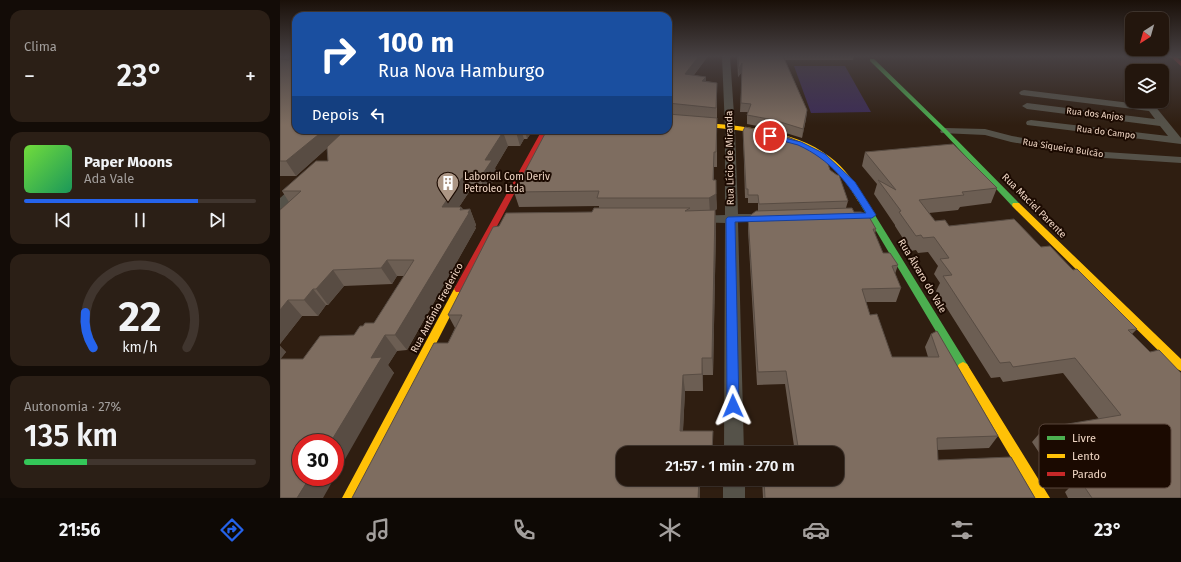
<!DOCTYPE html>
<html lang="pt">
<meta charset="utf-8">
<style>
:root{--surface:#23160d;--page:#2b1f16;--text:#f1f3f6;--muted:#a39f9d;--line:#40352e;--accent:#2563eb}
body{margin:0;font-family:"Fira Sans",sans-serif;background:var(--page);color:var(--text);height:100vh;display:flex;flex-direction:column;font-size:15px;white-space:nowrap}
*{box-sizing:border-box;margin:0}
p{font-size:13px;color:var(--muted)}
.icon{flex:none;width:22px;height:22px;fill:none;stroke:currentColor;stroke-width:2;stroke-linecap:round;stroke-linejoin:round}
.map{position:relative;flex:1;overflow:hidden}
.panel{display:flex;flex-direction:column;gap:10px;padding:10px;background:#130c07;width:280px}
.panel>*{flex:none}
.banner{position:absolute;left:12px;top:12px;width:380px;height:122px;border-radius:12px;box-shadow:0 1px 3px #0004,0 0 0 1px var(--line);background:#1a4fa0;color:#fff;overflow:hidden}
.needle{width:26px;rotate:217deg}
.buttons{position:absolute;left:845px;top:12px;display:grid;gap:8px}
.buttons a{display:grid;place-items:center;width:44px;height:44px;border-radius:8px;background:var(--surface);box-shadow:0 1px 3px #0004,0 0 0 1px var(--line);font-size:20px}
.speed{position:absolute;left:12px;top:434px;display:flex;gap:8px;font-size:20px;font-weight:700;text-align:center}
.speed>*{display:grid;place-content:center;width:52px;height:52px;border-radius:50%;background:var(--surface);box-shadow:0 1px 3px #0004,0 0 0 1px var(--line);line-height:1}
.speed .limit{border:6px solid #d22;background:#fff;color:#111}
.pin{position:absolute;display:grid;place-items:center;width:34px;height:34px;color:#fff;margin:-17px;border:2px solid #fff;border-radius:50%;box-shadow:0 1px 4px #0007}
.me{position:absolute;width:44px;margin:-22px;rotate:359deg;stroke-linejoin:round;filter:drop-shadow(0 0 3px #0008)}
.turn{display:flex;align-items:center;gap:14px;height:84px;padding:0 20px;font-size:18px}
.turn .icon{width:52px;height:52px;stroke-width:2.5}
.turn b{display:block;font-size:28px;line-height:34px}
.then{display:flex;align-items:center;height:38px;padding:0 20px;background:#0003;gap:8px;font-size:15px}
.big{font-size:30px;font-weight:600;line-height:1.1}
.panel .card{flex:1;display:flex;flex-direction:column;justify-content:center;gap:6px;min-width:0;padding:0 14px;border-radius:12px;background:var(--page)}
.panel .dial{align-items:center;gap:0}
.dial svg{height:104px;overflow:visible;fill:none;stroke:var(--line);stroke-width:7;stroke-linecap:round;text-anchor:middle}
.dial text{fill:var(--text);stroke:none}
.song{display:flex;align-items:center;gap:12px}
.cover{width:48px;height:48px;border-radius:6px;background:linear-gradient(135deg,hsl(100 70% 55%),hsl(150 70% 35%))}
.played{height:4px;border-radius:2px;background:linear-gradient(90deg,var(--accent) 75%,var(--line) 75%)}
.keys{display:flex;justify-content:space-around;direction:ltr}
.heat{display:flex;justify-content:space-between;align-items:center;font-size:22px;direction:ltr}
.charge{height:6px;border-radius:3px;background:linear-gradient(90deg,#34c759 27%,var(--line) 0)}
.trip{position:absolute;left:336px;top:446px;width:228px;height:40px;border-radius:12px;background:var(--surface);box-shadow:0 1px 3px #0004,0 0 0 1px var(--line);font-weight:600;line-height:40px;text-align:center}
.menu{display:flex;height:64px;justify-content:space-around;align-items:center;background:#0e0905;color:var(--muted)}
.menu .icon{width:28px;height:28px}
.menu .current{color:var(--accent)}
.menu b{font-size:18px;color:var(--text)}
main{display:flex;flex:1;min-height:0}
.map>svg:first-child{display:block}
.green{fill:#3c2b57}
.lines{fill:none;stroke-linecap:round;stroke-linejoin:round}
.street{fill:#555249;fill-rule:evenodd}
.fast{fill:#4caf50;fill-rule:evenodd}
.slow{fill:#ffc107;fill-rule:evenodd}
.jam{fill:#c62828;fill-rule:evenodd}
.wall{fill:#6c5e53}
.shaded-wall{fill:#584c43}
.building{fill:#7e6d60;stroke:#584c43}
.route{fill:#2563eb;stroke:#184099}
.labels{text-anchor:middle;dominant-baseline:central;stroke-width:4;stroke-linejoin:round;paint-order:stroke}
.far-street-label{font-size:9px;fill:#f0d6c4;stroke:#1b0a01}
.street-label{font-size:10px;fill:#f0d6c4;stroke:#1b0a01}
.poi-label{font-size:10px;fill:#f0d6c4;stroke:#1b0a01;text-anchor:start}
.key{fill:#1b0a01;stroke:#5b473c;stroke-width:1}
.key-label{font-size:11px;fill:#f0d6c4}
</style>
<main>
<section class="panel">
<div class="card"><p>Clima</p>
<div class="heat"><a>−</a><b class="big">23°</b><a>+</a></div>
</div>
<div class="card">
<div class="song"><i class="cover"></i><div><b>Paper Moons</b><p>Ada Vale</p></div></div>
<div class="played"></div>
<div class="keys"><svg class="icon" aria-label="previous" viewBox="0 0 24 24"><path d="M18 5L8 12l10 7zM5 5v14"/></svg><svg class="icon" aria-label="pause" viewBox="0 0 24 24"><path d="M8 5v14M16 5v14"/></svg><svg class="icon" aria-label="next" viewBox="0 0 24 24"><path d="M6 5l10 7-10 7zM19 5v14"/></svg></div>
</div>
<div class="card dial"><svg viewBox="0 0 100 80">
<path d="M14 69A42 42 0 1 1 86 69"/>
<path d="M14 69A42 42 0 0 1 8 42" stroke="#2563eb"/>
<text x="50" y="56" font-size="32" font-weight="700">22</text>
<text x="50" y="72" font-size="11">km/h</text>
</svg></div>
<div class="card"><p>Autonomia · 27%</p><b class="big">135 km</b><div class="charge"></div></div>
</section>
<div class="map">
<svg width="901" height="498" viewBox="0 0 901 498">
<rect width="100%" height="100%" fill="#2f1e11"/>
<path class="green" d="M 514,66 L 565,66 L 591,112 L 531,113 Z"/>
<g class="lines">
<path class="street" d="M 442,56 L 450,56 L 455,129 L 458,214 L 488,214 L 493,215 L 495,218 L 493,221 L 488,222 L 458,222 L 464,453 L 444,453 L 445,223 L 412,222 L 410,219 L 412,216 L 445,215 L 445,129 Z
M 744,90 L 875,106 L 901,138 L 901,144 L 747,125 L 746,123 L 747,121 L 751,120 L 888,136 L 880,126 L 747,109 L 742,106 L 747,103 L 875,119 L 869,111 L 741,95 L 739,93 L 741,91 Z
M 665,128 L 705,129 L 732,136 L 825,152 L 901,157 L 901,163 L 825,158 L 731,142 L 705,135 L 661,133 L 660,131 Z
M 21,182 L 25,183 L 27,186 L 25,189 L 4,208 L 0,209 L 0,198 L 17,183 Z
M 443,479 L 465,479 L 465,498 L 443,498 Z"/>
<path class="fast" d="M 888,56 L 901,56 L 901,58 L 891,58 Z
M 590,59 L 594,59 L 667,130 L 739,203 L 740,205 L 739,207 L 733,207 L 663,132 L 590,61 Z
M 578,197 L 581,197 L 585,199 L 687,364 L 689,367 L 687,370 L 683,372 L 679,370 L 577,199 Z"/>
<path class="slow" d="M 388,120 C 439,125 508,124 550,157 C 565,168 575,183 585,199 L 581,201 L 578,201 C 569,186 560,172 546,161 C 505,128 438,129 388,124 Z
M 733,203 L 739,203 L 901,359 L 901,371 L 897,369 L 733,207 L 732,205 Z
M 179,285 L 182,286 L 184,289 L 77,498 L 62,498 L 174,289 L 176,286 Z
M 683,362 L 687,364 L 770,498 L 755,498 L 679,370 L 677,367 L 679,364 Z"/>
<path class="jam" d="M 890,56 L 896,56 L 901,61 L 901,66 Z
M 262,130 L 268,130 L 182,292 L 176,292 L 174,289 Z"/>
</g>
<path class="wall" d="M 0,56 L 16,56 L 16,130 L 253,130 L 247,139 L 244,139 L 240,146 L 228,146 L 215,168 L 217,175 L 206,192 L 189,192 L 179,207 L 181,207 L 183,209 L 190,209 L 196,225 L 195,227 L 196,228 L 127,350 L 117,351 L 108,365 L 114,373 L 0,498 L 0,346 L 6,352 L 0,359 L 23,359 L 74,335 L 83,326 L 94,323 L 124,276 L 117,276 L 112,284 L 64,286 L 48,305 L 46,305 L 38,316 L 22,316 L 0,344 L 0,210 L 9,202 L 2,191 L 48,161 L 47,148 L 16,176 L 0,176 Z
M 388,56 L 428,56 L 414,75 L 426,77 L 426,81 L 437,83 L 437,167 L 434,167 L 434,180 L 437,209 L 435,210 L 436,227 L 433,375 L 423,375 L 423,391 L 405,391 L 403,431 L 433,447 L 433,453 L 343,453 L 168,343 L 175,328 L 168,315 L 219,226 L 312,212 L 319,208 L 319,206 L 239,207 L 234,192 L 388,130 Z
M 457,56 L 574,56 L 573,60 L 505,60 L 527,110 L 526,119 L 522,138 L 493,129 L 467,124 L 467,115 L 468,112 L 460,112 L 462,72 L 458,77 Z
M 463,131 L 520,143 L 550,170 L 568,201 L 566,208 L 574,212 L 596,229 L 595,234 L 603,253 L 618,265 L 615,274 L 621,288 L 616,302 L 586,302 L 590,315 L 612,357 L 648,357 L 645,347 L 651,334 L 718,436 L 709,448 L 657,450 L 658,460 L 755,498 L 483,498 L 482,479 L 557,479 L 557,453 L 515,453 L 505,384 L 477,385 L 468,230 L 468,217 L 478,211 L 478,203 L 468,203 L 468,198 L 465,198 Z
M 585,152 L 717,188 L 711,203 L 680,207 L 678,210 L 649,213 L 655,221 L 669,226 L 761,247 L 793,270 L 857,329 L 852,334 L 901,498 L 788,498 L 785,492 L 792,485 L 770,452 L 760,454 L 752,442 L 764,428 L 819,419 L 783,373 L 723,382 L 720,377 L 711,378 L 656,291 L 660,283 L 654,274 L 658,266 L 648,252 L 638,253 L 636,250 L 631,251 L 615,226 L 615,225 L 594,194 L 597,184 L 582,166 Z"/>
<path class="shaded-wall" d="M 419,56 L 428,56 L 405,87 L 405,74 Z
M 462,63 L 462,71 L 458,77 L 459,69 Z
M 426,77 L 426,89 L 422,81 Z
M 527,110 L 526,119 L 522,138 L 523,129 Z
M 44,130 L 73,130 L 52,144 L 16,176 L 6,161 Z
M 237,130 L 241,130 L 244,139 L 240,146 L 236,132 Z
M 245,130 L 253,130 L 247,139 Z
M 223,132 L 228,146 L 215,168 L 217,175 L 206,192 L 200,178 L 205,160 Z
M 434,152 L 434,195 L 433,180 Z
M 182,178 L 189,192 L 169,222 L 162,207 Z
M 436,180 L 437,209 L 430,214 L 429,198 Z
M 181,207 L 186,218 L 188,213 L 190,209 L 196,225 L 195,227 L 196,228 L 127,350 L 115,335 Z
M 435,210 L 436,227 L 433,375 L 432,358 Z
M 107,260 L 117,276 L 112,284 L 101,268 Z
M 53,270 L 64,286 L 48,305 L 36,289 Z
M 33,289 L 46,305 L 38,316 L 24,300 Z
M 8,300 L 22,316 L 0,344 L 0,310 Z
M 105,335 L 117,351 L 108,365 L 114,373 L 43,498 L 17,498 L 30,477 L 55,477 L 55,443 L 50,443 L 91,358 Z
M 0,346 L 6,352 L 0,360 Z
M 422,358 L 423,375 L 423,391 L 422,374 Z
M 403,375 L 405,391 L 402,447 L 400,431 Z
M 433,431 L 433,453 L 432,453 Z
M 419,479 L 420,479 L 420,498 L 418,498 Z"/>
<path class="building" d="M 10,56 L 16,56 L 16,130 L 44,130 L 6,161 L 0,161 L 0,59 L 9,60 Z
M 388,56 L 419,56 L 405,74 L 426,77 L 422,81 L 437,83 L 436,108 L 388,103 Z
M 458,56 L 503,56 L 527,110 L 523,129 L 494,120 L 467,115 L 471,104 L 461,103 L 462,63 L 459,69 Z
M 388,114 L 437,118 L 436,152 L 434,152 L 433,180 L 436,180 L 436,194 L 429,198 L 317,198 L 319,191 L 234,192 L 267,130 L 388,130 Z
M 465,127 L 503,135 L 520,142 L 520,143 L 546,158 L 550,170 L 557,175 L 559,175 L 568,201 L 479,204 L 478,195 L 468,195 L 468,189 L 466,189 L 463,131 Z
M 45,130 L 49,130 L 46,133 Z
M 65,130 L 237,130 L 236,132 L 223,132 L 205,160 L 212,160 L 200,178 L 182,178 L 162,207 L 181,207 L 180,210 L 190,209 L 188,213 L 189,213 L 115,335 L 105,335 L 91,358 L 102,357 L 50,443 L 21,443 L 21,477 L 30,477 L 17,498 L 0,498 L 0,359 L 23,359 L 40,336 L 74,335 L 80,326 L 83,326 L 85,323 L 94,323 L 134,260 L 107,260 L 101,268 L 53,270 L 36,289 L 33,289 L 24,300 L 8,300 L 0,310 L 0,210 L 21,191 L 2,191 L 36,161 L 48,161 L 47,147 Z
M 673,144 L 717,188 L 682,192 L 684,195 L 639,200 L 655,221 L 665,220 L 669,226 L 734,219 L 761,247 L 770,246 L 793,270 L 797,269 L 857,329 L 848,330 L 870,352 L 879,350 L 901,373 L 901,498 L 812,498 L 799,479 L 811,477 L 783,438 L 773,440 L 764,428 L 841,415 L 795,358 L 733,367 L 730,362 L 720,363 L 663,276 L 672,275 L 660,259 L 669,258 L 654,237 L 643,238 L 641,235 L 636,236 L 619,212 L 621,211 L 598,180 L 616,190 L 585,152 Z
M 314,208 L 410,208 L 405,211 L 435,210 L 432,358 L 422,358 L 422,374 L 403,375 L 400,431 L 433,431 L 432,452 L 419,452 L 419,453 L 343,453 L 343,479 L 419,479 L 418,498 L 72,498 L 154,343 L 168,343 L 182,315 L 168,315 L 213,227 L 219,226 L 226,213 L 312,212 Z
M 572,208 L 574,212 L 581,212 L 588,215 L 596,229 L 593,229 L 603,253 L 610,253 L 618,265 L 612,266 L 621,288 L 582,289 L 590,315 L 597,314 L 612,357 L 659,357 L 651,334 L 657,331 L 718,436 L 657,438 L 658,460 L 731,457 L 755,498 L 485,498 L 484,479 L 557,479 L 557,453 L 519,453 L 506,371 L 478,372 L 468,217 L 476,211 Z"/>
<linearGradient id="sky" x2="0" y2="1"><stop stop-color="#1a1009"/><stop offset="0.45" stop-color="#474143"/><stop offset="1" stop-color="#474143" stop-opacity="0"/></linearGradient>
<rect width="901" height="125" fill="url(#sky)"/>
<path class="route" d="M 488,134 L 521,142 L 545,154 L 575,182 L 596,215 L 592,218 L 455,222 L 459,406 L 457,410 L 453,412 L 449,410 L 447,406 L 446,219 L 448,217 L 586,213 C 568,183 551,160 518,145 C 508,142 498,140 488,137 Z"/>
<defs>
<g id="building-pin" transform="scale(1.15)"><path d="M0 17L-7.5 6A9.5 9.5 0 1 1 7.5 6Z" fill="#ac9685" stroke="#1b0a01"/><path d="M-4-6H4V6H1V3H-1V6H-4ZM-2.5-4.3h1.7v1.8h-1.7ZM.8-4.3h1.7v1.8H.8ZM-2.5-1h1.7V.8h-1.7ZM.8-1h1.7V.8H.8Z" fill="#fff"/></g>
</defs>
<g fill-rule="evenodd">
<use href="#building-pin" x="168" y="183"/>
</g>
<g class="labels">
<g class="far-street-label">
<text transform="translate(815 114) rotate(7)">Rua dos Anjos</text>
<text transform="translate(826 132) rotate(7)">Rua do Campo</text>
<text transform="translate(783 148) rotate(9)">Rua Siqueira Bulcão</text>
</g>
<g class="street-label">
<text transform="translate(450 158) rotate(-91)">Rua Lício de Miranda</text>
<text transform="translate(754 206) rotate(45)">Rua Maciel Parente</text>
<text transform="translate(642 276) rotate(59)">Rua Álvaro do Vale</text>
<text transform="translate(157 308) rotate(-62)">Rua Antônio Frederico</text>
</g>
<g class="poi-label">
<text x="184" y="177">Laboroil Com Deriv<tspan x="184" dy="12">Petroleo Ltda</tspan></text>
</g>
</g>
<rect x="759" y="424" width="132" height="64" rx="6" class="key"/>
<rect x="767" y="436" width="18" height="4" fill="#4caf50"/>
<rect x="767" y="454" width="18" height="4" fill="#ffc107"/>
<rect x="767" y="472" width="18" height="4" fill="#c62828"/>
<g class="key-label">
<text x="792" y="442">Livre</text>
<text x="792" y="460">Lento</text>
<text x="792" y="478">Parado</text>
</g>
</svg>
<div class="buttons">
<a><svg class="needle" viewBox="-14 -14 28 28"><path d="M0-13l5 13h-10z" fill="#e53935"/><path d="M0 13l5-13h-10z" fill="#a39f9d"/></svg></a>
<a><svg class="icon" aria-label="layers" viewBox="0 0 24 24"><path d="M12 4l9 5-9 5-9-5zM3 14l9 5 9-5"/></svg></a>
</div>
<div class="speed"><div class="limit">30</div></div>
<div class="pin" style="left:490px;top:136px;background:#d93025"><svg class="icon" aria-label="arrive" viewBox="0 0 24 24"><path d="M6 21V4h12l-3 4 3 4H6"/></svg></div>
<svg class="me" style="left:453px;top:406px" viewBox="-20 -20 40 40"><path d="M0-17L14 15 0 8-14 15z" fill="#2563eb" stroke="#fff" stroke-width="4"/></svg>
<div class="trip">21:57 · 1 min · 270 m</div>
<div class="banner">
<div class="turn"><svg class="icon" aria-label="right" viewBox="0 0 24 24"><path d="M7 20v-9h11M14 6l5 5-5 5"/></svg><div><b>100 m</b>Rua Nova Hamburgo</div></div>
<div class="then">Depois<svg class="icon" aria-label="left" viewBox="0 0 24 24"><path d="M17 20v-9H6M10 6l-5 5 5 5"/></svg></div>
</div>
</div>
</main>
<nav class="menu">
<b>21:56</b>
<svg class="icon current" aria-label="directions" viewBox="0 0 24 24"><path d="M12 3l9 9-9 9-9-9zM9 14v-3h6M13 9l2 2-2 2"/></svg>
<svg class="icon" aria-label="music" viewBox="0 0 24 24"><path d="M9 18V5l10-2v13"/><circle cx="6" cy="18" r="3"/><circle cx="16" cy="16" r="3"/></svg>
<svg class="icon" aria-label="phone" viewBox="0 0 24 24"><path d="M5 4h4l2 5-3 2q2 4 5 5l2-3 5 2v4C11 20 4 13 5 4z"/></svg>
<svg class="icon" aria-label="climate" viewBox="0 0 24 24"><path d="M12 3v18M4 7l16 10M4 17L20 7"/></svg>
<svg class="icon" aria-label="car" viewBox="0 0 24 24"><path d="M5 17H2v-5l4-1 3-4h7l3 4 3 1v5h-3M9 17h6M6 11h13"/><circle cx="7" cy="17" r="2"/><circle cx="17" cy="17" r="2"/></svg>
<svg class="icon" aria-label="filters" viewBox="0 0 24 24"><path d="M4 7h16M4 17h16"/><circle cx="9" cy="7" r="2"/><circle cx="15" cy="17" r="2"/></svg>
<b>23°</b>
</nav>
